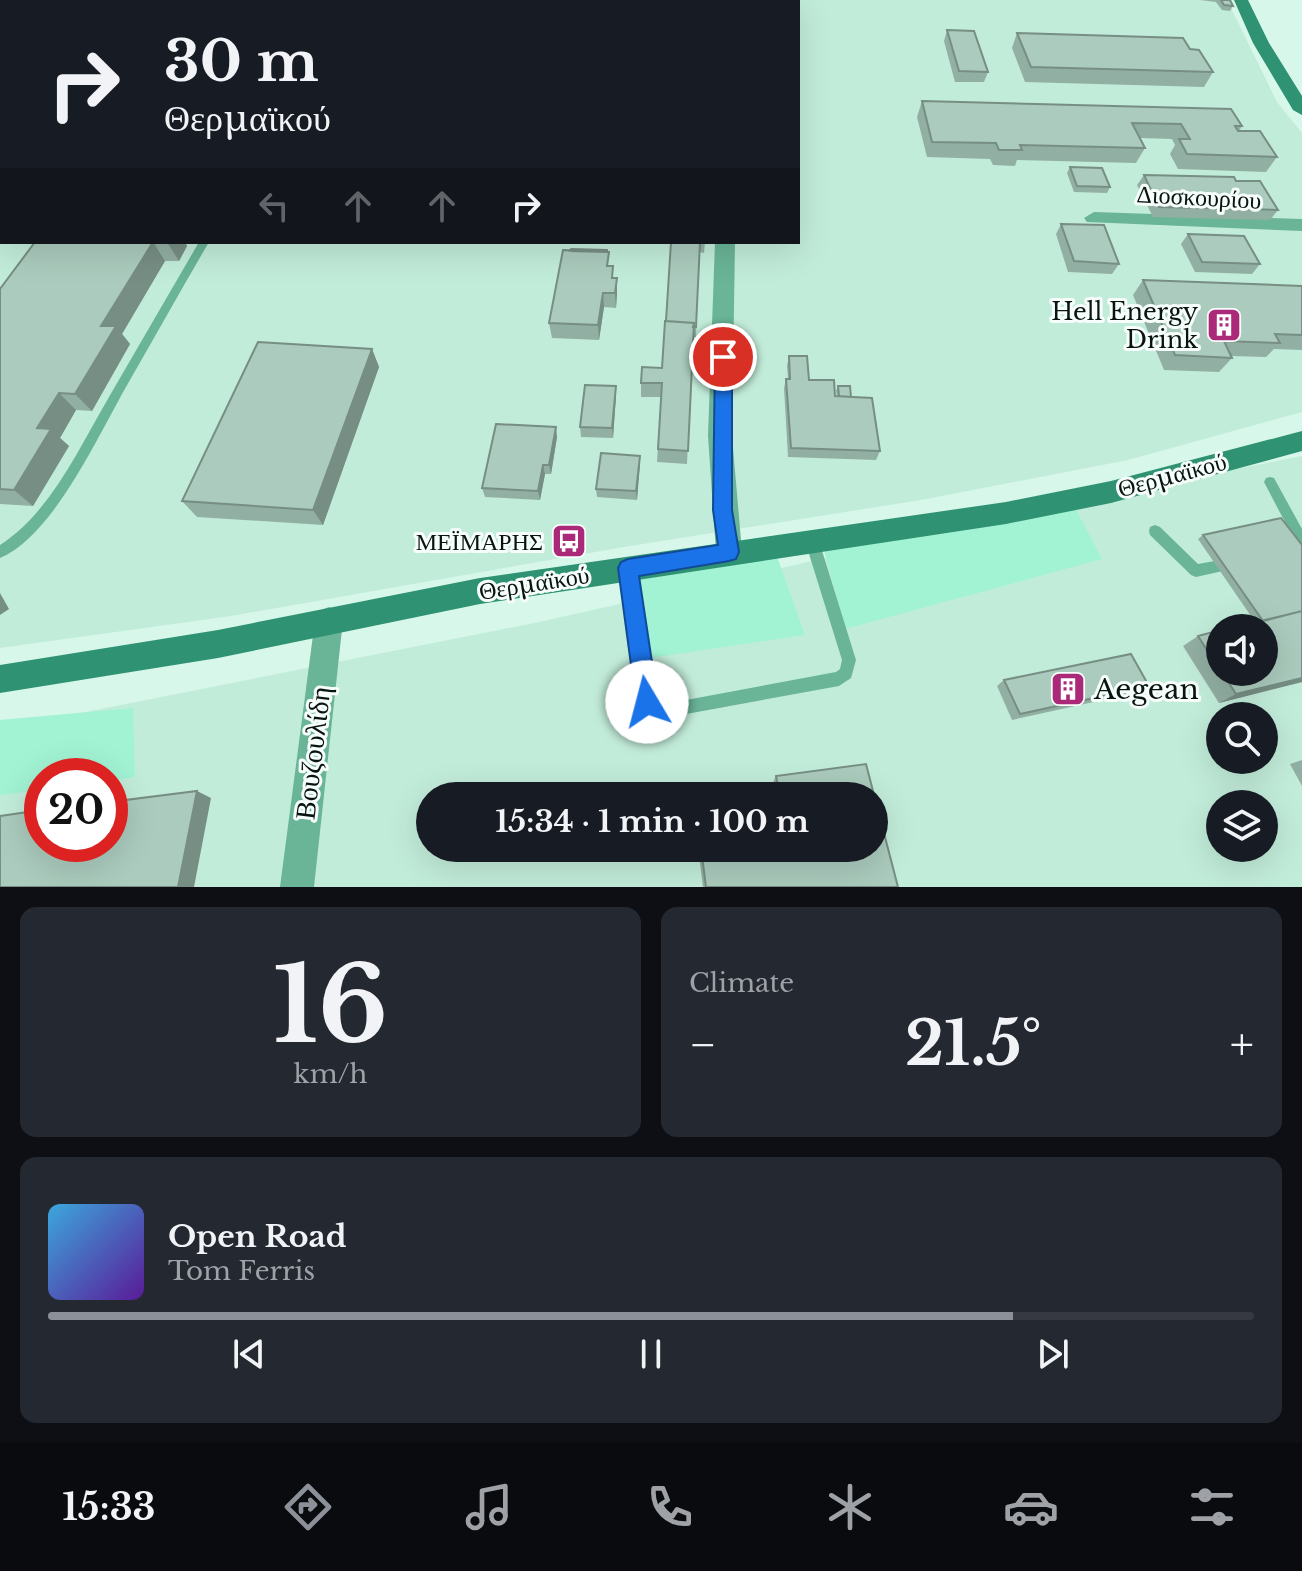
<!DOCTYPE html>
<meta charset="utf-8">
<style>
:root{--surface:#171b24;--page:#242831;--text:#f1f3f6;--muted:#9ea1a6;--line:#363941;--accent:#8c9099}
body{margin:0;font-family:"Libre Baskerville",serif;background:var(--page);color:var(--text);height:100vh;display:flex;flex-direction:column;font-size:30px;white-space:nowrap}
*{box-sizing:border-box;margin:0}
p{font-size:26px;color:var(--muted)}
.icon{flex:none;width:44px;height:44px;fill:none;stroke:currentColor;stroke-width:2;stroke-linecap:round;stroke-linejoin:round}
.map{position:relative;height:887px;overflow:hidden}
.panel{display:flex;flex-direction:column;gap:20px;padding:20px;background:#0d0f14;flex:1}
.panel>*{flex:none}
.guide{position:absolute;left:0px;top:0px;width:800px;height:244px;box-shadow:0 8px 32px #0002;background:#171b24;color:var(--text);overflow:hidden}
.controls{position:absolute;left:1206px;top:614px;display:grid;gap:16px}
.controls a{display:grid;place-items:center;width:72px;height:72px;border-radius:50%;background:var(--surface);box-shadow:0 8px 32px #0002;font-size:40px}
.speed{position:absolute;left:24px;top:758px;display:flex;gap:16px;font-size:40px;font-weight:700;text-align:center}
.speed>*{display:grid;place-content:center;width:104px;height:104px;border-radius:50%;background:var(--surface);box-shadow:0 8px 32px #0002;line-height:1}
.speed .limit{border:12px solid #d22;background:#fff;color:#111}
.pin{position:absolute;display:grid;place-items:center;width:68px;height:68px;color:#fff;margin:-34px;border:4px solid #fff;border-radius:50%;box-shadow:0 2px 8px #0007}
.me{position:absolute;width:88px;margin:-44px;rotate:352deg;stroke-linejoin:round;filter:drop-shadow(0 0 6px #0008)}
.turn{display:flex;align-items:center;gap:28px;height:168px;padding:0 32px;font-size:36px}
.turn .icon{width:104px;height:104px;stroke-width:2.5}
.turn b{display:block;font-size:56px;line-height:68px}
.lanes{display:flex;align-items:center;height:76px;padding:0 32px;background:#0003;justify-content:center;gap:40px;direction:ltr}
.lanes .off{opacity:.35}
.big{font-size:60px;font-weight:800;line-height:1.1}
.panel .widget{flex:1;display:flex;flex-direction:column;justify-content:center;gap:12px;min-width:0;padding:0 28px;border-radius:16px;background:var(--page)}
.panel .dial{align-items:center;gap:0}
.dial b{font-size:104px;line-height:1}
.song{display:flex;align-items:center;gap:24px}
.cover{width:96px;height:96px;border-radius:12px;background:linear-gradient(135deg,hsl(200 70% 55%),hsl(270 70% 35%))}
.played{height:8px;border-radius:4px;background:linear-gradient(90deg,var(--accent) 80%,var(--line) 80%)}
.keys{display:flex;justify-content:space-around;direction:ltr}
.heat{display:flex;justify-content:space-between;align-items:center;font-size:44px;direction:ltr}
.panel .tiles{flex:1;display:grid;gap:20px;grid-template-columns:1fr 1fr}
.widget:last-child{grid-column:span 2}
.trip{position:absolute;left:416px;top:782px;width:472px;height:80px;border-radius:40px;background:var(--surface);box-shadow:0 8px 32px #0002;font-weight:800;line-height:80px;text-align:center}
.dock{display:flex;height:128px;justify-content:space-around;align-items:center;background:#090b0e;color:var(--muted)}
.dock .icon{width:56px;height:56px}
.dock .active{color:var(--accent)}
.dock b{font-size:36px;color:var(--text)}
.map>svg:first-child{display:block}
.built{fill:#c2ecda;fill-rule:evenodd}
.green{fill:#a1f3d3}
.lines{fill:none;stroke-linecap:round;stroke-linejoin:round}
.lane{fill:#6ab498;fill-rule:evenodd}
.street{fill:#6ab498;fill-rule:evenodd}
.secondary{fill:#2f9272;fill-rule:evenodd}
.wall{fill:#92afa3}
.shaded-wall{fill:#778e84}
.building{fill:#aacbbd;stroke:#778e84;stroke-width:2}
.route{fill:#1a73e8;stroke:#114b97;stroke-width:2}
.labels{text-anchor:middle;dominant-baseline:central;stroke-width:6;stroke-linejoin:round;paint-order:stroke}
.street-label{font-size:24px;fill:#081410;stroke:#f7fdfa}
.poi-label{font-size:24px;fill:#081410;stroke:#f7fdfa;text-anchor:end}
.near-poi-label{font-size:28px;fill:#081410;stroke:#f7fdfa;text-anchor:start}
.near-street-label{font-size:28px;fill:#081410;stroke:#f7fdfa}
</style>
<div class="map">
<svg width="1302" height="887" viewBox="0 0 1302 887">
<rect width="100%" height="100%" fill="#d6f7e9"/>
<path class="built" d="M 0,0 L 1227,0 L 1277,102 L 1302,133 L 1302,412 L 1128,460 L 921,500 L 624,547 L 231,616 L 0,648 ZM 2,2 L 798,2 L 798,242 L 2,242 Z
M 1302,456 L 1302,887 L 0,887 L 0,729 L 539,622 L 826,558 L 824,550 ZM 1220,628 L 1264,628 L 1264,672 L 1220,672 ZM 1220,716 L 1264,716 L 1264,760 L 1220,760 ZM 42,776 L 110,776 L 110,844 L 42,844 ZM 430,796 L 874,796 L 874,848 L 430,848 ZM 1220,804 L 1264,804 L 1264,848 L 1220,848 Z"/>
<path class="green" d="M 1072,502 L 1102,559 L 845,629 L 824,550 Z
M 775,551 L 805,635 L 643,659 L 633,581 Z
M 133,708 L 135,777 L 110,781 L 110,776 L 42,776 L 42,790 L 0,795 L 0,720 Z"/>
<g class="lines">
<path class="lane" d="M 0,0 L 8,0 L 2,2 L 2,6 L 0,6 Z
M 425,0 L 433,0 L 432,2 L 424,2 Z
M 199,242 L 209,242 C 181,290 154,338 126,387 C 98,436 53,536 0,558 L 0,545 C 51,512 79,448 109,397 C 139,345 169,294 199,242 Z
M 1270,477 L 1274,478 L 1302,529 L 1302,547 L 1297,545 L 1264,482 L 1266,478 Z
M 1155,525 L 1160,527 L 1198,564 L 1231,558 L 1236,560 L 1238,564 L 1236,568 L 1196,577 L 1191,575 L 1150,535 L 1149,531 L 1150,527 Z
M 812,535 L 817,537 L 819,541 L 856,660 L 851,678 L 839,686 L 670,717 L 657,718 L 642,707 L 621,568 L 623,564 L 628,562 L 633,564 L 635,568 L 654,698 L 660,703 L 670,703 L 836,672 L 840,669 L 842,660 L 805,541 L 807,537 Z"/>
<path class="street" d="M 719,0 L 733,0 L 733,2 L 719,2 Z
M 0,77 L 2,77 L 2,87 L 0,87 Z
M 1094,212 L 1302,219 L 1302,231 L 1087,222 L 1084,218 Z
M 715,242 L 735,242 L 732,436 L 742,552 L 738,560 L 729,564 L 720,560 L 716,552 L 708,436 Z
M 329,607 L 339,611 L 343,620 L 314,887 L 280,887 L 315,620 L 319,611 Z"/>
<path class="secondary" d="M 1234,0 L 1248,0 L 1269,43 L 1302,96 L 1302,115 L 1293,110 L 1253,43 Z
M 1302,431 L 1302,451 L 1111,503 L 1006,524 L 480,604 L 218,658 L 0,693 L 0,665 L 218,630 L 480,578 L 1006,502 L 1111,481 Z"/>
</g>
<path class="wall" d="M 318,0 L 402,0 L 401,2 L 318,2 Z
M 660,0 L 695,0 L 695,2 L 660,2 Z
M 1200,0 L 1230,0 L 1233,6 L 1230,11 L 1222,10 L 1216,2 Z
M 947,30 L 988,72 L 984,82 L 955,82 L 944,41 Z
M 1017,33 L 1190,49 L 1213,72 L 1204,87 L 1025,82 L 1012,48 Z
M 922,101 L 1242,126 L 1239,131 L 1277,157 L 1266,172 L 1178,169 L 1170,154 L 1175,145 L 1172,139 L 1140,138 L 1145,148 L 1136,163 L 1017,160 L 1015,166 L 993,165 L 990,159 L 927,157 L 917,117 Z
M 1070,167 L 1110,187 L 1107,193 L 1074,192 L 1067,173 Z
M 1144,175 L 1236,181 L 1278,210 L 1270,220 L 1153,217 L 1137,185 Z
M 1061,224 L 1119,264 L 1112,274 L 1068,272 L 1056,234 Z
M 1188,234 L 1260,264 L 1252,274 L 1195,272 L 1181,244 Z
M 35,242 L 185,242 L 187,246 L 179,261 L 165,261 L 122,334 L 130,344 L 92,411 L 76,410 L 60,438 L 69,446 L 33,506 L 0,504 L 0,289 Z
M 671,242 L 705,242 L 704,253 L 699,252 L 696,337 L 693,337 L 687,464 L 657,462 L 661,397 L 641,397 L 641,383 L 662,368 Z
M 609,266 L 617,293 L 616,308 L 604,307 L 599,340 L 552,338 L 549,323 Z
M 1143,280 L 1302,286 L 1302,350 L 1274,349 L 1266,357 L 1231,356 L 1232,358 L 1219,372 L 1164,370 L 1133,295 Z
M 372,349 L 379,367 L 323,525 L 197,517 L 182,501 Z
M 789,356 L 809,380 L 835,396 L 837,396 L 836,391 L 838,386 L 880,451 L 876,460 L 788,457 L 784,388 L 786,379 L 788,379 L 787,366 Z
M 616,386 L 616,396 L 613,438 L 581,437 L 580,427 Z
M 557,437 L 551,474 L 545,474 L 540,500 L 485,497 L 482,488 Z
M 640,456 L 637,500 L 597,497 L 596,489 Z
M 1203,535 L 1302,545 L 1302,682 L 1219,703 L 1183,646 L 1198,636 L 1220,630 L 1220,672 L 1264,672 L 1255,622 L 1198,539 Z
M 1004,680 L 1149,686 L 1139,692 L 1012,720 L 997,686 Z
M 1302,760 L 1302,786 L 1290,764 Z
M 866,764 L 898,887 L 703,887 L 698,848 L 874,848 L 874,796 L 774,796 L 772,785 L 776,776 Z"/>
<path class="shaded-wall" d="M 153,242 L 165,261 L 122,334 L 130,344 L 92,411 L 75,394 L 101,326 Z
M 167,242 L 185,242 L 187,246 L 179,261 Z
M 617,278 L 617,293 L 616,308 L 615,293 Z
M 603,293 L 604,307 L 599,340 L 598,325 Z
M 372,349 L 379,367 L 323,525 L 313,510 Z
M 616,386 L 616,396 L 613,438 L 612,428 Z
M 59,393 L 76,410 L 60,438 L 69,446 L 33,506 L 14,490 L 37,428 Z
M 556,427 L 557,437 L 551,474 L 549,465 Z
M 640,456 L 640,465 L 637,500 L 636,491 Z
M 543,465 L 545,474 L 540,500 L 538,491 Z
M 0,593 L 9,609 L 0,615 Z
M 1302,678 L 1302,682 L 1219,703 L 1236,694 Z
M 197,791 L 211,798 L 194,887 L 178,887 Z"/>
<path class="building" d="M 457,0 L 547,0 L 546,2 L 456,2 Z
M 1221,0 L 1230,0 L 1233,6 L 1224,5 Z
M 947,30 L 974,31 L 988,72 L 959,71 Z
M 1017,33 L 1183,38 L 1190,49 L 1199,50 L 1213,72 L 1031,67 Z
M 922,101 L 1231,109 L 1242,126 L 1235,126 L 1238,131 L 1260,131 L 1277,157 L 1187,154 L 1179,139 L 1190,139 L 1181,124 L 1132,123 L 1145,148 L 1020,145 L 1022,150 L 999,150 L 996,143 L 932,142 Z
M 1070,167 L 1102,168 L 1110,187 L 1077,186 Z
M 1144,175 L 1234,177 L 1236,181 L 1260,181 L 1278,210 L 1159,207 Z
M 1061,224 L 1104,225 L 1119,264 L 1074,261 Z
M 1188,234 L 1244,236 L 1260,264 L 1202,262 Z
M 35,242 L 153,242 L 101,326 L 116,326 L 75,394 L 59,393 L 37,428 L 51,429 L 14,490 L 0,489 L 0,289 Z
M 671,242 L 700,242 L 696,327 L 693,327 L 694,323 L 666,321 Z
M 571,249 L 607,250 L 607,252 L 570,251 Z
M 563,250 L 609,252 L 607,266 L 613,266 L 612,278 L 617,278 L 615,293 L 603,293 L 598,325 L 549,323 Z
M 1143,280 L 1302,286 L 1302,335 L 1275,334 L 1280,343 L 1224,341 L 1232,358 L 1175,355 Z
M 665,321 L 694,323 L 688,451 L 658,449 L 662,383 L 641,383 L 642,367 L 662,368 Z
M 258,342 L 372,349 L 313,510 L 182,501 Z
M 789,356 L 807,356 L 809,380 L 834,380 L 835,396 L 872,398 L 880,451 L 791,448 L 786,379 L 790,379 Z
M 585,385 L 616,386 L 612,428 L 580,427 Z
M 838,386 L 850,386 L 851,397 L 839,396 Z
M 496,424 L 556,427 L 549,465 L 543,465 L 538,491 L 482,488 Z
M 601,453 L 640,456 L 636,491 L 596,489 Z
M 1281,518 L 1302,545 L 1302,611 L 1263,621 L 1203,535 Z
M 1302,611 L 1302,678 L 1236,694 L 1222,672 L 1264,672 L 1264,628 L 1231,628 Z
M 1220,630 L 1220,670 L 1198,636 Z
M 1131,654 L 1149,686 L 1020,714 L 1004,680 Z
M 866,764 L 898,887 L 706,887 L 701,848 L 874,848 L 874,796 L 780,796 L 776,776 Z
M 197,791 L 178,887 L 0,887 L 0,816 L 42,810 L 42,844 L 110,844 L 110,802 Z"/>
<path class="route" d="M 723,350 L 732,357 L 732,510 L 739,552 L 736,559 L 729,561 L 639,576 L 658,702 L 655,710 L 647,714 L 639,710 L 636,702 L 618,568 L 621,562 L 628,559 L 718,545 L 713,510 L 715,357 Z"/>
<defs>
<g id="building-square" transform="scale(1.8)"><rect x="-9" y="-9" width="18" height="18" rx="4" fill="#aa2a79" stroke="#f7fdfa"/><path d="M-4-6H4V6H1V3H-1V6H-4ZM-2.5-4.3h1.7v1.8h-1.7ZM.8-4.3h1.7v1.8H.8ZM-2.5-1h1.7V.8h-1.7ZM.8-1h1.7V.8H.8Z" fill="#fff"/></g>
<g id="bus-square" transform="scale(1.8)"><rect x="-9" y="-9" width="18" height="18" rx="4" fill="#aa2a79" stroke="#f7fdfa"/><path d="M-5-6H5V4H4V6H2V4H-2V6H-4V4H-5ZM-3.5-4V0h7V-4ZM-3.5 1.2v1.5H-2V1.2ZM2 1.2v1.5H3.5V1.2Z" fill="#fff"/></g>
</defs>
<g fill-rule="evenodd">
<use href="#building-square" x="1224" y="325"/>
<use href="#bus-square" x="569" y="541"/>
<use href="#building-square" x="1068" y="689"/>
</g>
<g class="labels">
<g class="street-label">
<text transform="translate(1199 197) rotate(3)">Διοσκουρίου</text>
<text transform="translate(1172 475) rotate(-15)">Θερμαϊκού</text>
<text transform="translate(534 583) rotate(-9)">Θερμαϊκού</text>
</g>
<g class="poi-label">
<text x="1198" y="311">Hell Energy<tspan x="1198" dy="28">Drink</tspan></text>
<text x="543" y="541">ΜΕΪΜΑΡΗΣ</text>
</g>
<g class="near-poi-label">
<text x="1094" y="689">Aegean</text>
</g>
<g class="near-street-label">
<text transform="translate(313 753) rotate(-83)">Βουζουλίδη</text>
</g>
</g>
</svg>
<div class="controls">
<a><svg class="icon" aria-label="sound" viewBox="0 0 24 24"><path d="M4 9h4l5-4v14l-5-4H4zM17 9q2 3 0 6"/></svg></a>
<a><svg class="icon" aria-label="search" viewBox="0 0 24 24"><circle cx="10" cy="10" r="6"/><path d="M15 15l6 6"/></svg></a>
<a><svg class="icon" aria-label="layers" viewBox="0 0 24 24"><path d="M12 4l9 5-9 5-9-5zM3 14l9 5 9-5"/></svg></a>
</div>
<div class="speed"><div class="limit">20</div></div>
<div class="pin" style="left:723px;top:357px;background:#d93025"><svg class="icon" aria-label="arrive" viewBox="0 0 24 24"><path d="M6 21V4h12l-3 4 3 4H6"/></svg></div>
<svg class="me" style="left:647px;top:702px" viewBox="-20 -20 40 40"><circle r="19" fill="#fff"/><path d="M0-13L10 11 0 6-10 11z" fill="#1a73e8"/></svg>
<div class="trip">15:34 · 1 min · 100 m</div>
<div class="guide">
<div class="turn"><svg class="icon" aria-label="right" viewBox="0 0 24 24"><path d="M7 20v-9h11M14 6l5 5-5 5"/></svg><div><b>30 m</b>Θερμαϊκού</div></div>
<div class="lanes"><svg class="icon off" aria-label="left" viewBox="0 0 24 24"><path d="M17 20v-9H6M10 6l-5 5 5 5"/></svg><svg class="icon off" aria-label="ahead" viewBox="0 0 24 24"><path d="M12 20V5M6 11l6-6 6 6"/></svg><svg class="icon off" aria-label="ahead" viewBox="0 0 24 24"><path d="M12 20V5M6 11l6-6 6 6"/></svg><svg class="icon" aria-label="right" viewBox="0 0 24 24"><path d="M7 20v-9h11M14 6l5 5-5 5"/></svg></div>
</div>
</div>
<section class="panel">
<div class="tiles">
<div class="widget dial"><b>16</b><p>km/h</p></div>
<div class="widget"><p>Climate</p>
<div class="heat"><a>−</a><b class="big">21.5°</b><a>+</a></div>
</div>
<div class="widget">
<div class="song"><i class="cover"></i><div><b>Open Road</b><p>Tom Ferris</p></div></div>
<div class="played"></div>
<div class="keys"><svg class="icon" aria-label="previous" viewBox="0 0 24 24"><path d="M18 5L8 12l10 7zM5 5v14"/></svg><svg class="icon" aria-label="pause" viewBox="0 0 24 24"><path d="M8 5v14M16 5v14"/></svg><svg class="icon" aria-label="next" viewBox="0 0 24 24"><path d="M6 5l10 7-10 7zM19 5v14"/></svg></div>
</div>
</div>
</section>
<nav class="dock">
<b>15:33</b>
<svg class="icon active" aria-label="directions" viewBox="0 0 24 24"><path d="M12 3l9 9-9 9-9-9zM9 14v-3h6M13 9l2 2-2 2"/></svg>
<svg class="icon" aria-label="music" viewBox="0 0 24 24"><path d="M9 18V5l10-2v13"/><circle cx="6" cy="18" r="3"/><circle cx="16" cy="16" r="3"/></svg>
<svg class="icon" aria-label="phone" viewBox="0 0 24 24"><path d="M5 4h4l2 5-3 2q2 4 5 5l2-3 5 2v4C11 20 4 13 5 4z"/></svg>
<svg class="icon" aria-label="climate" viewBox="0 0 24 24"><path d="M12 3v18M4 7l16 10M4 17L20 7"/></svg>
<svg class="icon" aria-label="car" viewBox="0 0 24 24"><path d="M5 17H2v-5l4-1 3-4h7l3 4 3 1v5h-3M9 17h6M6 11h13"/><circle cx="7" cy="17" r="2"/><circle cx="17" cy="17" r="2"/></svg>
<svg class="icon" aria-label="filters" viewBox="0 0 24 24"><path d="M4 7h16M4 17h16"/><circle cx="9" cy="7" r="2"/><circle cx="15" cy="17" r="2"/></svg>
</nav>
